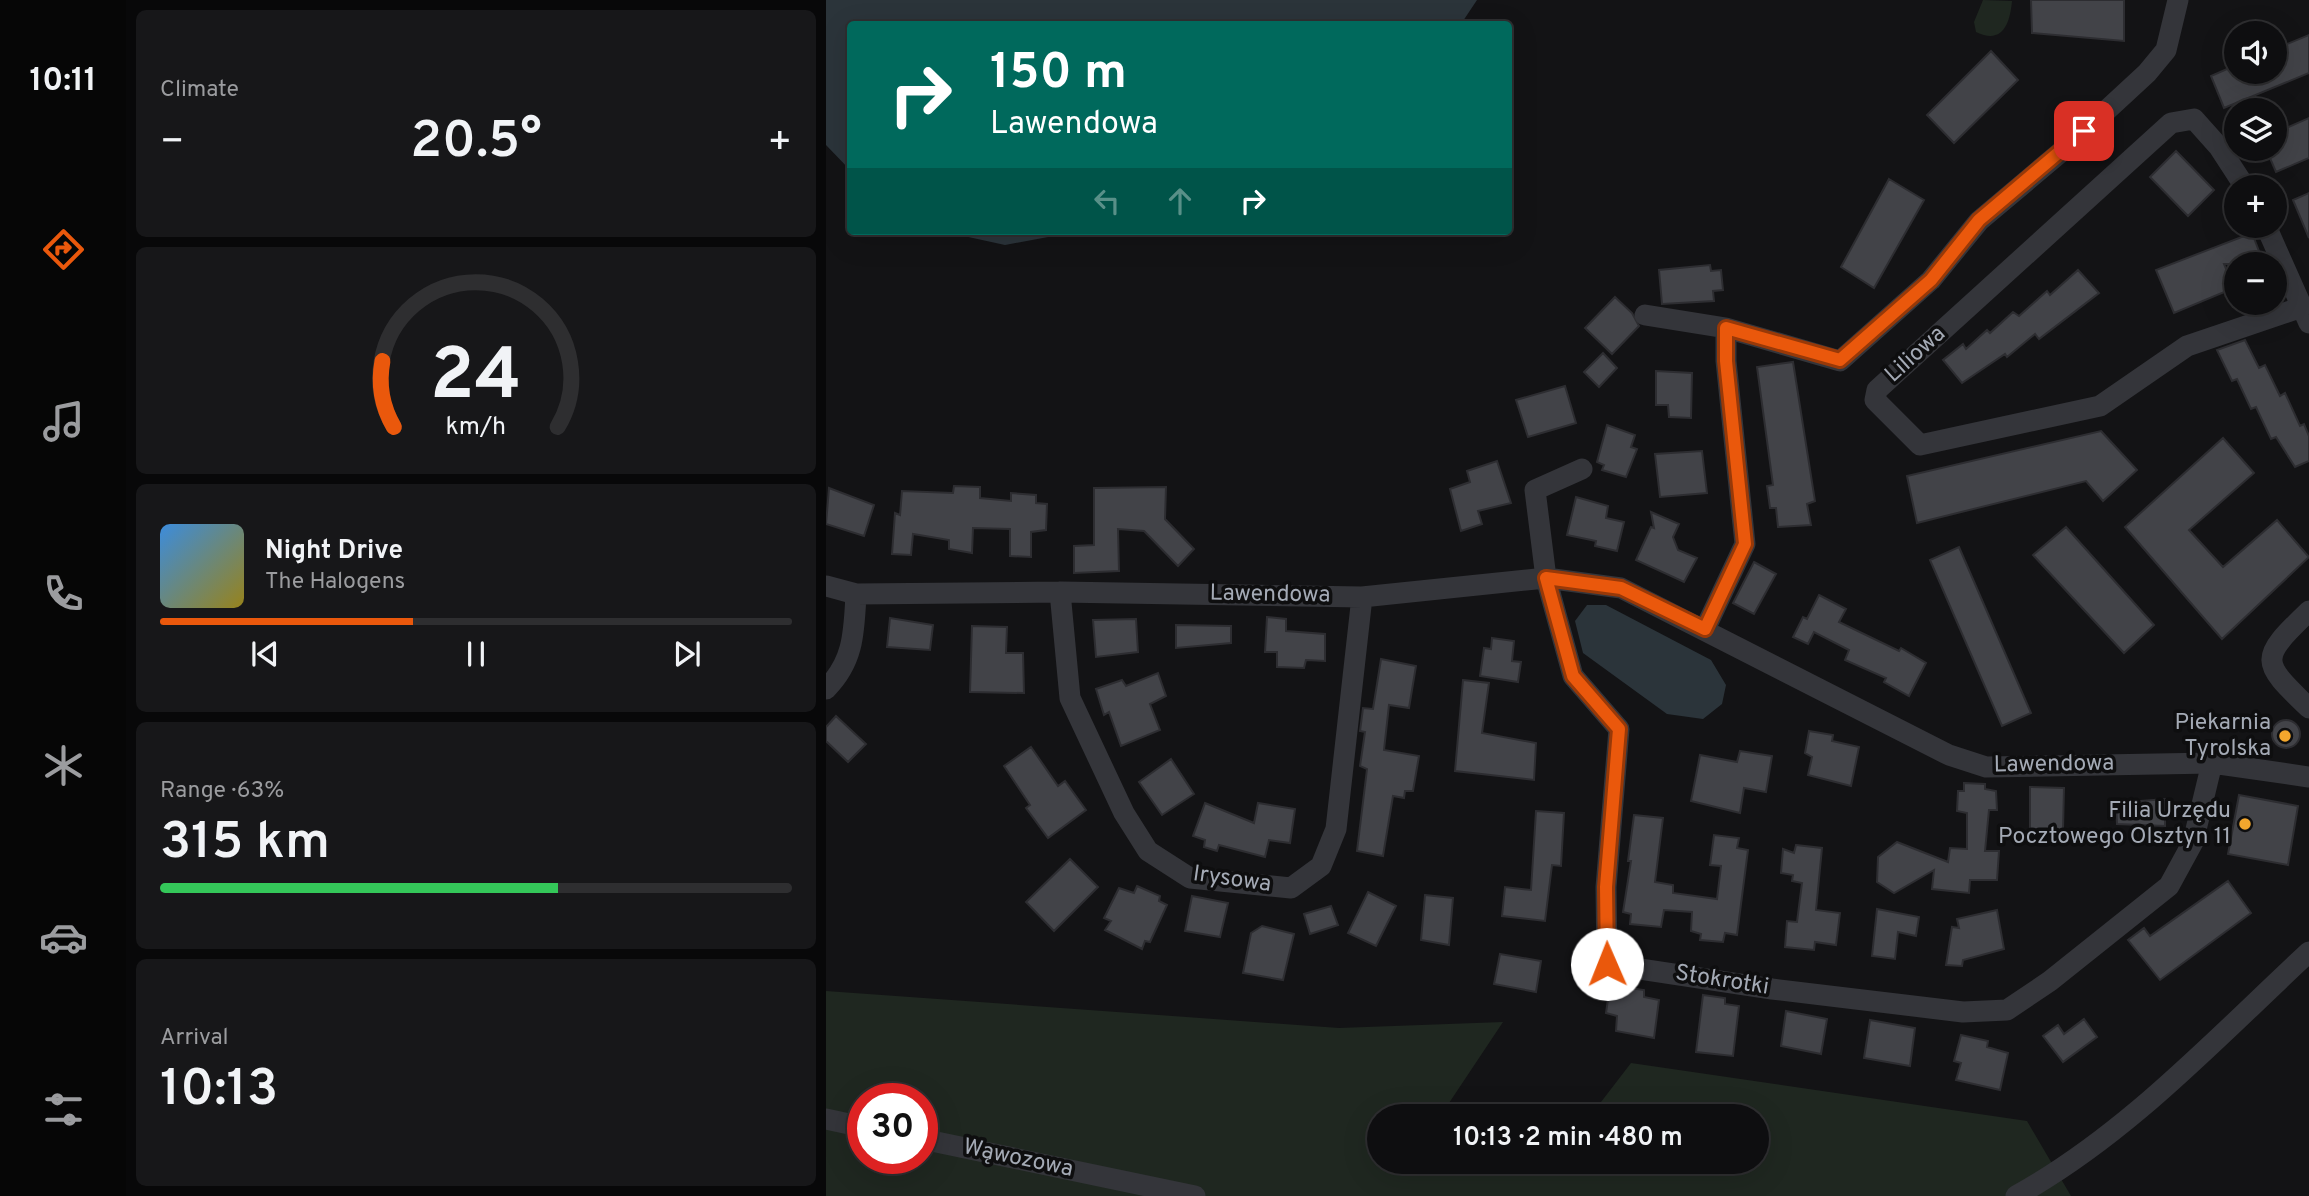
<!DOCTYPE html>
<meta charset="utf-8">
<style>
:root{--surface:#0e0e10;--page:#171719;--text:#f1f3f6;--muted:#9b9c9f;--line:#2e2e30;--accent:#ea580c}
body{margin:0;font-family:Overpass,sans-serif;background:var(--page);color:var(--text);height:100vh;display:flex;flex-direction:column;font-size:26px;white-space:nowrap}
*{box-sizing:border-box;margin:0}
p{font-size:23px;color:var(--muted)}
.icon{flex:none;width:38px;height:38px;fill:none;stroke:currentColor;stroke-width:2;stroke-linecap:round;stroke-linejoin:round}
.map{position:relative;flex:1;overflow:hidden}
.side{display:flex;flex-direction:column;gap:10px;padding:10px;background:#080809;width:700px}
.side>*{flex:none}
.banner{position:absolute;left:21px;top:21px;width:665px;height:214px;border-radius:7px;box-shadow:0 7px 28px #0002,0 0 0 2px var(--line);background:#00695c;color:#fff;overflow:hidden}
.buttons{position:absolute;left:1398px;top:21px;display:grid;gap:14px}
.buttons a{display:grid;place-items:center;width:63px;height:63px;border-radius:50%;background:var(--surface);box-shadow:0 7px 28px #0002,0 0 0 2px var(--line);font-size:35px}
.speed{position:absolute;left:21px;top:1083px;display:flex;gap:14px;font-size:35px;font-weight:700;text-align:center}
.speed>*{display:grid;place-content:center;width:91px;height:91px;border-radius:50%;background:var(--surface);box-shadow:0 7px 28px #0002,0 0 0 2px var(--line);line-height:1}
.speed .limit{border:10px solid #d22;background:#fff;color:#111}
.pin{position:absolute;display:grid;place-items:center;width:60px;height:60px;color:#fff;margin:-30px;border-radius:14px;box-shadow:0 4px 10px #0006}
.me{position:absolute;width:77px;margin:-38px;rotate:359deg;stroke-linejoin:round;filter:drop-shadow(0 0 5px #0008)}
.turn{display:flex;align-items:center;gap:24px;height:147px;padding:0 28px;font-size:32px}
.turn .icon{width:91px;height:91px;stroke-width:2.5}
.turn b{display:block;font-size:49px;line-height:60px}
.lanes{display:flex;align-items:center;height:66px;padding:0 28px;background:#0003;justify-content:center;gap:35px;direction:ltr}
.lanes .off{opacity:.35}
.big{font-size:52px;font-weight:600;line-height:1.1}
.side .card{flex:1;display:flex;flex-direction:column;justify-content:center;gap:10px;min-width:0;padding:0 24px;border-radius:10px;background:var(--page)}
.side .dial{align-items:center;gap:0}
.dial svg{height:182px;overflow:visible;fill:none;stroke:var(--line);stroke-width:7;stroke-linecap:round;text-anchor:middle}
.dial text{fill:var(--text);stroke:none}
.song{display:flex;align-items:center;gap:21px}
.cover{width:84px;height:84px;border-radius:10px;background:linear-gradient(135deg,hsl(210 70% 55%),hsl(50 70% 35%))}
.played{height:7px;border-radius:4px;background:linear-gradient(90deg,var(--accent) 40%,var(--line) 40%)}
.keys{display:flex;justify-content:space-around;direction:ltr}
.heat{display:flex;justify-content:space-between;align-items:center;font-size:38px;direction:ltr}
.charge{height:10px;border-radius:5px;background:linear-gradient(90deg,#34c759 63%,var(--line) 0)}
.trip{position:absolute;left:541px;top:1104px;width:402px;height:70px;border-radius:35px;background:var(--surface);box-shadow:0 7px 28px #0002,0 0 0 2px var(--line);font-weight:600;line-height:70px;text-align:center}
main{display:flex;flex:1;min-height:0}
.menu{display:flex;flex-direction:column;width:126px;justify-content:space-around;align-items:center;background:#060606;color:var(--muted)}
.menu .icon{width:49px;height:49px}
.menu .on{color:var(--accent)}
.menu b{font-size:32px;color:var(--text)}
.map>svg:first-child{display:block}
.green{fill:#1f2720;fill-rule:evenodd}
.water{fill:#2b343a}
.building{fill:#424348;stroke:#2d2d31;stroke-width:2}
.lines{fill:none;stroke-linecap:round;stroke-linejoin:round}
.minor{stroke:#34353a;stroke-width:21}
.route-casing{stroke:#983908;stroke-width:18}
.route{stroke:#ea580c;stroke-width:12}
.poi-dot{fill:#f3a72d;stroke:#0e0e0f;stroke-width:2.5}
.labels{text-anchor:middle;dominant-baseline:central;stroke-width:7;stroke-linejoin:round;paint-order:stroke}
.street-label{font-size:23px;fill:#a4aab5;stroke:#0e0e0f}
.poi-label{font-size:23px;fill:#a4aab5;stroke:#0e0e0f;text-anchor:end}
</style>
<main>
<nav class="menu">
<b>10:11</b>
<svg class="icon on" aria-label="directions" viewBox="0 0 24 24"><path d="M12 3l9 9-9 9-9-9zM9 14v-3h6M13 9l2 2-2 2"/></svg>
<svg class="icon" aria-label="music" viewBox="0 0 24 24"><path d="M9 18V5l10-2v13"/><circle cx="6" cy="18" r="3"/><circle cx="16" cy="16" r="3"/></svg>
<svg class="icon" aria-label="phone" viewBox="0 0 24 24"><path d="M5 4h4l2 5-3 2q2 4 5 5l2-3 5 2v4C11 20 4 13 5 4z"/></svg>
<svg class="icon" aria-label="climate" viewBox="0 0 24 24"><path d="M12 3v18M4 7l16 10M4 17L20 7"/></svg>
<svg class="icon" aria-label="car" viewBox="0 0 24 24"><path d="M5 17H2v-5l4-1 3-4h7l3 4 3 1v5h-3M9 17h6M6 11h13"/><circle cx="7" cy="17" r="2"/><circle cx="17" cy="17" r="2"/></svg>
<svg class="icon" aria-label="filters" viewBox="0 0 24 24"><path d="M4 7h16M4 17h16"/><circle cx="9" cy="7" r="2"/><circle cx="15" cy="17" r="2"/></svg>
</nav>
<section class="side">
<div class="card"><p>Climate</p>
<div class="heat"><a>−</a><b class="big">20.5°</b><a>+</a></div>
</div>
<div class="card dial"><svg viewBox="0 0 100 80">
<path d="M14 69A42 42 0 1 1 86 69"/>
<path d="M14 69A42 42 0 0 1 9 40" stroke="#ea580c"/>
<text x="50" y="56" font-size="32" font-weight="700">24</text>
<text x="50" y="72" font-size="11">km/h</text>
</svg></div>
<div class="card">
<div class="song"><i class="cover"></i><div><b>Night Drive</b><p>The Halogens</p></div></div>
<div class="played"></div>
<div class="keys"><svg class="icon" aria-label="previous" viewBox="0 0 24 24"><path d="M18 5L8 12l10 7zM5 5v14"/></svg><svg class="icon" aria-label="pause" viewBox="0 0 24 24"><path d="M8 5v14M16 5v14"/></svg><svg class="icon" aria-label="next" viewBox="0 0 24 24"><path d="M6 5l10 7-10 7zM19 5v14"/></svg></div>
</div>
<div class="card"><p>Range · 63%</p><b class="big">315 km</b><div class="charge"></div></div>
<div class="card"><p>Arrival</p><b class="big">10:13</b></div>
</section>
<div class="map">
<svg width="1483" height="1196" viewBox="0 0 1483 1196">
<rect width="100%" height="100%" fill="#131315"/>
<path class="green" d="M 1157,0 L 1186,1 C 1184,23 1177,45 1150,32 L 1148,22 Z
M 0,991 L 513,1028 L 677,1022 L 621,1106 L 765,1115 L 805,1063 L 1201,1121 L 1245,1196 L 0,1196 ZM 37,1099 L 96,1099 L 96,1158 L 37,1158 ZM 553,1116 L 931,1116 L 931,1162 L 553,1162 Z"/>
<path class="water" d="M 0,0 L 651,0 L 635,24 L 24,24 L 24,170 L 0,145 Z
M 115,231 L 254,231 L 179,245 Z
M 761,605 L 780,605 L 885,660 L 900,685 L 896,704 L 877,719 L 841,714 L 757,653 L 749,621 Z"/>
<path class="building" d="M 1205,0 L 1298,0 L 1298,41 L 1206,33 Z
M 1483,35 L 1483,73 L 1398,108 L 1385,76 L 1410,65 L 1410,72 L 1449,72 L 1449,49 Z
M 1165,51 L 1192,80 L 1128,143 L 1101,115 Z
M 1483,118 L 1483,158 L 1450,172 L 1440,149 L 1449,149 L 1449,133 Z
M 1350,151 L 1388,190 L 1362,216 L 1324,177 Z
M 1063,179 L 1098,200 L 1048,288 L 1015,267 Z
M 1483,193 L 1483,238 L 1467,200 Z
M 1426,233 L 1438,264 L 1398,264 L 1408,288 L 1348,313 L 1330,270 Z
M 884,265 L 885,271 L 895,270 L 897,290 L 887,291 L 888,301 L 836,304 L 833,270 Z
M 1252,270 L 1273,293 L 1213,339 L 1209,334 L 1181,357 L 1179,354 L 1136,383 L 1117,360 L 1137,344 L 1140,349 L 1161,330 L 1164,333 L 1187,312 L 1193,316 L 1221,291 L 1224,295 Z
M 789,297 L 806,313 L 813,326 L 786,354 L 759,328 Z
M 1419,340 L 1433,368 L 1439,365 L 1454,396 L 1459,393 L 1474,426 L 1478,424 L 1483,436 L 1483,461 L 1469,467 L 1450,437 L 1445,439 L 1430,407 L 1425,409 L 1411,379 L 1406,381 L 1391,350 Z
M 777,353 L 791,368 L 773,387 L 758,372 Z
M 967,362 L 989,501 L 981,504 L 985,525 L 952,527 L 950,508 L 944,508 L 941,486 L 947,485 L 931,367 Z
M 830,371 L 866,373 L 865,418 L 843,417 L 842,405 L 830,405 Z
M 739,386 L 750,423 L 702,437 L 690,400 Z
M 781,425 L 809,435 L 805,447 L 811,449 L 800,477 L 776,470 L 778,465 L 771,462 Z
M 1275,431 L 1311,470 L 1277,501 L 1260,481 L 1091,523 L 1081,476 Z
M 1397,438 L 1428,473 L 1363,530 L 1397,567 L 1451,520 L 1483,557 L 1396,639 L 1299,527 Z
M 876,451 L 881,493 L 834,497 L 829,454 Z
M 671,461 L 685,503 L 652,511 L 656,524 L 635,531 L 624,489 L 644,482 L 641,471 Z
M 128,486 L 154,487 L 154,498 L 185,501 L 185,493 L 210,495 L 210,503 L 221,504 L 220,530 L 205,532 L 205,557 L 184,556 L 184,529 L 147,528 L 146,553 L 123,549 L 123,540 L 87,534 L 85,555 L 66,554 L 69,513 L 74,515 L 76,491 L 127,493 Z
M 340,487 L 339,519 L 368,549 L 352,566 L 318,531 L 292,529 L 293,571 L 248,573 L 248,546 L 268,545 L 268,488 Z
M 3,488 L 48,505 L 38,536 L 0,524 Z
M 750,497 L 782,506 L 780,518 L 798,522 L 791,551 L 769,546 L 770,541 L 741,535 Z
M 825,512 L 853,524 L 847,537 L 852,550 L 871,558 L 858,582 L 810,560 L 825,527 L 828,528 Z
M 1240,527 L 1328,625 L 1298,653 L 1207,555 Z
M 1133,547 L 1205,713 L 1176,726 L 1104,560 Z
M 928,562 L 950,574 L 928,614 L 907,603 Z
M 993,595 L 1020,609 L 1013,622 L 1073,651 L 1075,648 L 1100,663 L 1083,696 L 1058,682 L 1060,678 L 1019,660 L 1023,650 L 988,632 L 982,644 L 967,637 L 977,617 L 981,619 Z
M 441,617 L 460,619 L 460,631 L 499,634 L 499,661 L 480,660 L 478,668 L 451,667 L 451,652 L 439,652 Z
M 64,618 L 107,625 L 104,650 L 61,647 Z
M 310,619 L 312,652 L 270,657 L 267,620 Z
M 350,625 L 405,626 L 405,643 L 350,648 Z
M 146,626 L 181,627 L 180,653 L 197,653 L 198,693 L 144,692 Z
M 666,638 L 688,641 L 686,661 L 695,662 L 692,682 L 654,676 L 658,648 L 665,649 Z
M 555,659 L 590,666 L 583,708 L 563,705 L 558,750 L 593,756 L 587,791 L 579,791 L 578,798 L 567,796 L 557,856 L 531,851 L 541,769 L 534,766 L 539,732 L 534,731 L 537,708 L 547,709 Z
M 332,673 L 340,696 L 324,704 L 334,730 L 295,746 L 283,712 L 278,715 L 270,689 L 296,680 L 300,686 Z
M 637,680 L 663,683 L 656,733 L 710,743 L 708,780 L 629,771 Z
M 10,716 L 40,744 L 22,762 L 0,741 L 0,727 Z
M1446 734a14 14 0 1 1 28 0a14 14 0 1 1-28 0Z
M 983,731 L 1007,735 L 1006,741 L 1033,747 L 1025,786 L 982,775 L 986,757 L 979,753 Z
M 205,747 L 232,786 L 239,781 L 260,810 L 222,838 L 200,808 L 204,805 L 178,766 Z
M 914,751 L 946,756 L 940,792 L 918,788 L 914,813 L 865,801 L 874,755 L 911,762 Z
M 345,759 L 368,794 L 336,815 L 313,782 Z
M 1138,783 L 1159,784 L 1159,789 L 1170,791 L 1171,810 L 1163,810 L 1159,851 L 1173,851 L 1171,880 L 1144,880 L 1143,893 L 1106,889 L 1108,870 L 1068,893 L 1051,882 L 1052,857 L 1071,842 L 1122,862 L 1124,848 L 1141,849 L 1141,813 L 1131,811 L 1132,791 L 1138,791 Z
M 1204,787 L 1238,788 L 1237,830 L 1204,829 Z
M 1413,795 L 1472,806 L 1462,865 L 1402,854 Z
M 1339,799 L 1339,826 L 1291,824 L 1290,803 Z
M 379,803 L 428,823 L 432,803 L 469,809 L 464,843 L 443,840 L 439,857 L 393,845 L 391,851 L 378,847 L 379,840 L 367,836 Z
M 710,811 L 738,813 L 735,866 L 726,865 L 719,921 L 676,916 L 679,887 L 705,890 Z
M 808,815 L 837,818 L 829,882 L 847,885 L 847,893 L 891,899 L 895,866 L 884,865 L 888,835 L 913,838 L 911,848 L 922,850 L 911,935 L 899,933 L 897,942 L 874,940 L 875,934 L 865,931 L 866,912 L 838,910 L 835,927 L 804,924 L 805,914 L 797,912 L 805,861 L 802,861 Z
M 970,845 L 996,848 L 990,910 L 1014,913 L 1010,945 L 989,942 L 988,950 L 959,947 L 961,921 L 971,922 L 976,883 L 966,881 L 967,875 L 955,873 L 957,849 L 968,853 Z
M 244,859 L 272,887 L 228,931 L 200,902 Z
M 1402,881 L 1425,913 L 1334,980 L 1302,940 L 1318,928 L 1324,936 Z
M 311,886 L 334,896 L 333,901 L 341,905 L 324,942 L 319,941 L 316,949 L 279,930 L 285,921 L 278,918 L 293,888 L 308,893 Z
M 542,892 L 570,906 L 550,946 L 522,933 Z
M 599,895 L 627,898 L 623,945 L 595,940 Z
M 366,896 L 402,903 L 394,937 L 359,931 Z
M 505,906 L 512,925 L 484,934 L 478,914 Z
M 1051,909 L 1093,917 L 1090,936 L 1072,932 L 1069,959 L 1046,956 Z
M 1171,910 L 1178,949 L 1137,960 L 1136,966 L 1120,965 L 1126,927 L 1133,928 L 1131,919 Z
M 436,926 L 468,934 L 457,980 L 417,973 L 425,933 Z
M 674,954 L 715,961 L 710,992 L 668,984 Z
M 784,985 L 818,990 L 818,997 L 833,1000 L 828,1038 L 790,1031 L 791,1016 L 780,1013 Z
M 877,995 L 899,998 L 899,1004 L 913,1006 L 907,1056 L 870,1052 Z
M 960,1011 L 1001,1019 L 995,1054 L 955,1046 Z
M 1258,1019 L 1271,1037 L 1237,1062 L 1217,1036 L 1232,1025 L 1238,1034 Z
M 1044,1020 L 1089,1028 L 1084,1066 L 1038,1058 Z
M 1135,1035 L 1162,1041 L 1161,1047 L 1182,1053 L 1174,1090 L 1130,1080 L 1135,1063 L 1128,1061 Z"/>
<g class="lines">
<path class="minor" d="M 1419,187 L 1393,147 L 1368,119 L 1345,123 L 1051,390 L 1049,400 L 1094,445 L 1274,406 L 1361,346 L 1476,307
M 1440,226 L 1483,323
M 819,315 L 900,328 L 1014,361 L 1105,280 L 1153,221 L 1242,146 L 1321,73 L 1340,50 L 1352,0
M 756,469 L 709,490 L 720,578 L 747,676 L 793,729 L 780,887 L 781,964 L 946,989 L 1137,1012 L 1181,1010 L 1224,981 L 1343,886 L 1367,842 L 1386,763
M 0,586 L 30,594 L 234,592 L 536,597 L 720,578 L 795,588 L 1123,755 L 1160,767 L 1386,763 L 1483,777
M 234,592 L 244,698 L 298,813 L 322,851 L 364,878 L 465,888 L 495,866 L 510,829 L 536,597
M 1483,611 C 1433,659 1434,661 1483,708
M 879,629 L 919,544 L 900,361 L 900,328
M 0,689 C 28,661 28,632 30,594
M 0,1119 L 37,1127
M 96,1139 L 369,1196
M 1190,1196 C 1302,1134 1390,1038 1483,952"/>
</g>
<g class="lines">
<g class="route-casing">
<path id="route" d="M 781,964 L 780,887 L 793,729 L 747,676 L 720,578 L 795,588 L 879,629 L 919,544 L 900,361 L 900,328 L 1014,360 L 1105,280 L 1153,220 L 1258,131"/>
</g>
<use href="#route" class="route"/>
</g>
<g class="poi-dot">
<circle cx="1459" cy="736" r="7"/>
<circle cx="1419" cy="824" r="7"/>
</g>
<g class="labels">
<g class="street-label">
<text transform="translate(1090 355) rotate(-42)">Liliowa</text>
<text transform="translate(444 595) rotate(1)">Lawendowa</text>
<text transform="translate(1228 765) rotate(-1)">Lawendowa</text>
<text transform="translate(406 880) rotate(8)">Irysowa</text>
<text transform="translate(896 981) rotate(9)">Stokrotki</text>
<text transform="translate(192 1159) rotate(12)">Wąwozowa</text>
</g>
<g class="poi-label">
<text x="1445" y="723">Piekarnia<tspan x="1445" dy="26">Tyrolska</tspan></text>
<text x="1405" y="811">Filia Urzędu<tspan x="1405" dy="26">Pocztowego Olsztyn 11</tspan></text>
</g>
</g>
</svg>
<div class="buttons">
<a><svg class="icon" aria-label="sound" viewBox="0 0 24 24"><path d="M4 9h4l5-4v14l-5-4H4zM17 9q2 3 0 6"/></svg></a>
<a><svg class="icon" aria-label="layers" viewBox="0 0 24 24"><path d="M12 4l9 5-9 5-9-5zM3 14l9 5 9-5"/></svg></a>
<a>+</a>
<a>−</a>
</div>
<div class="speed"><div class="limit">30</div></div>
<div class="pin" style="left:1258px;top:131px;background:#d93025"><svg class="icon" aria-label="arrive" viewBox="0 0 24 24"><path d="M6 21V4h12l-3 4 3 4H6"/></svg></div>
<svg class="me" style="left:781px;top:964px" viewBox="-20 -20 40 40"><circle r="19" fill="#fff"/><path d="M0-13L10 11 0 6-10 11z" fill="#ea580c"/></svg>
<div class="trip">10:13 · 2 min · 480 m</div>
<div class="banner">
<div class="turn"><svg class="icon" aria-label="right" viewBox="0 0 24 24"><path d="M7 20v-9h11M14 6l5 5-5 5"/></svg><div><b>150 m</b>Lawendowa</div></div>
<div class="lanes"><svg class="icon off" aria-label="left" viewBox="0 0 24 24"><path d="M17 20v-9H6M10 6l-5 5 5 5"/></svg><svg class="icon off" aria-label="ahead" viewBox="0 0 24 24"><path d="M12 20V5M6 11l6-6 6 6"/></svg><svg class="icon" aria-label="right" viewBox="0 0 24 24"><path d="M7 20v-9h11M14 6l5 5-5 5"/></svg></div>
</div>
</div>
</main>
